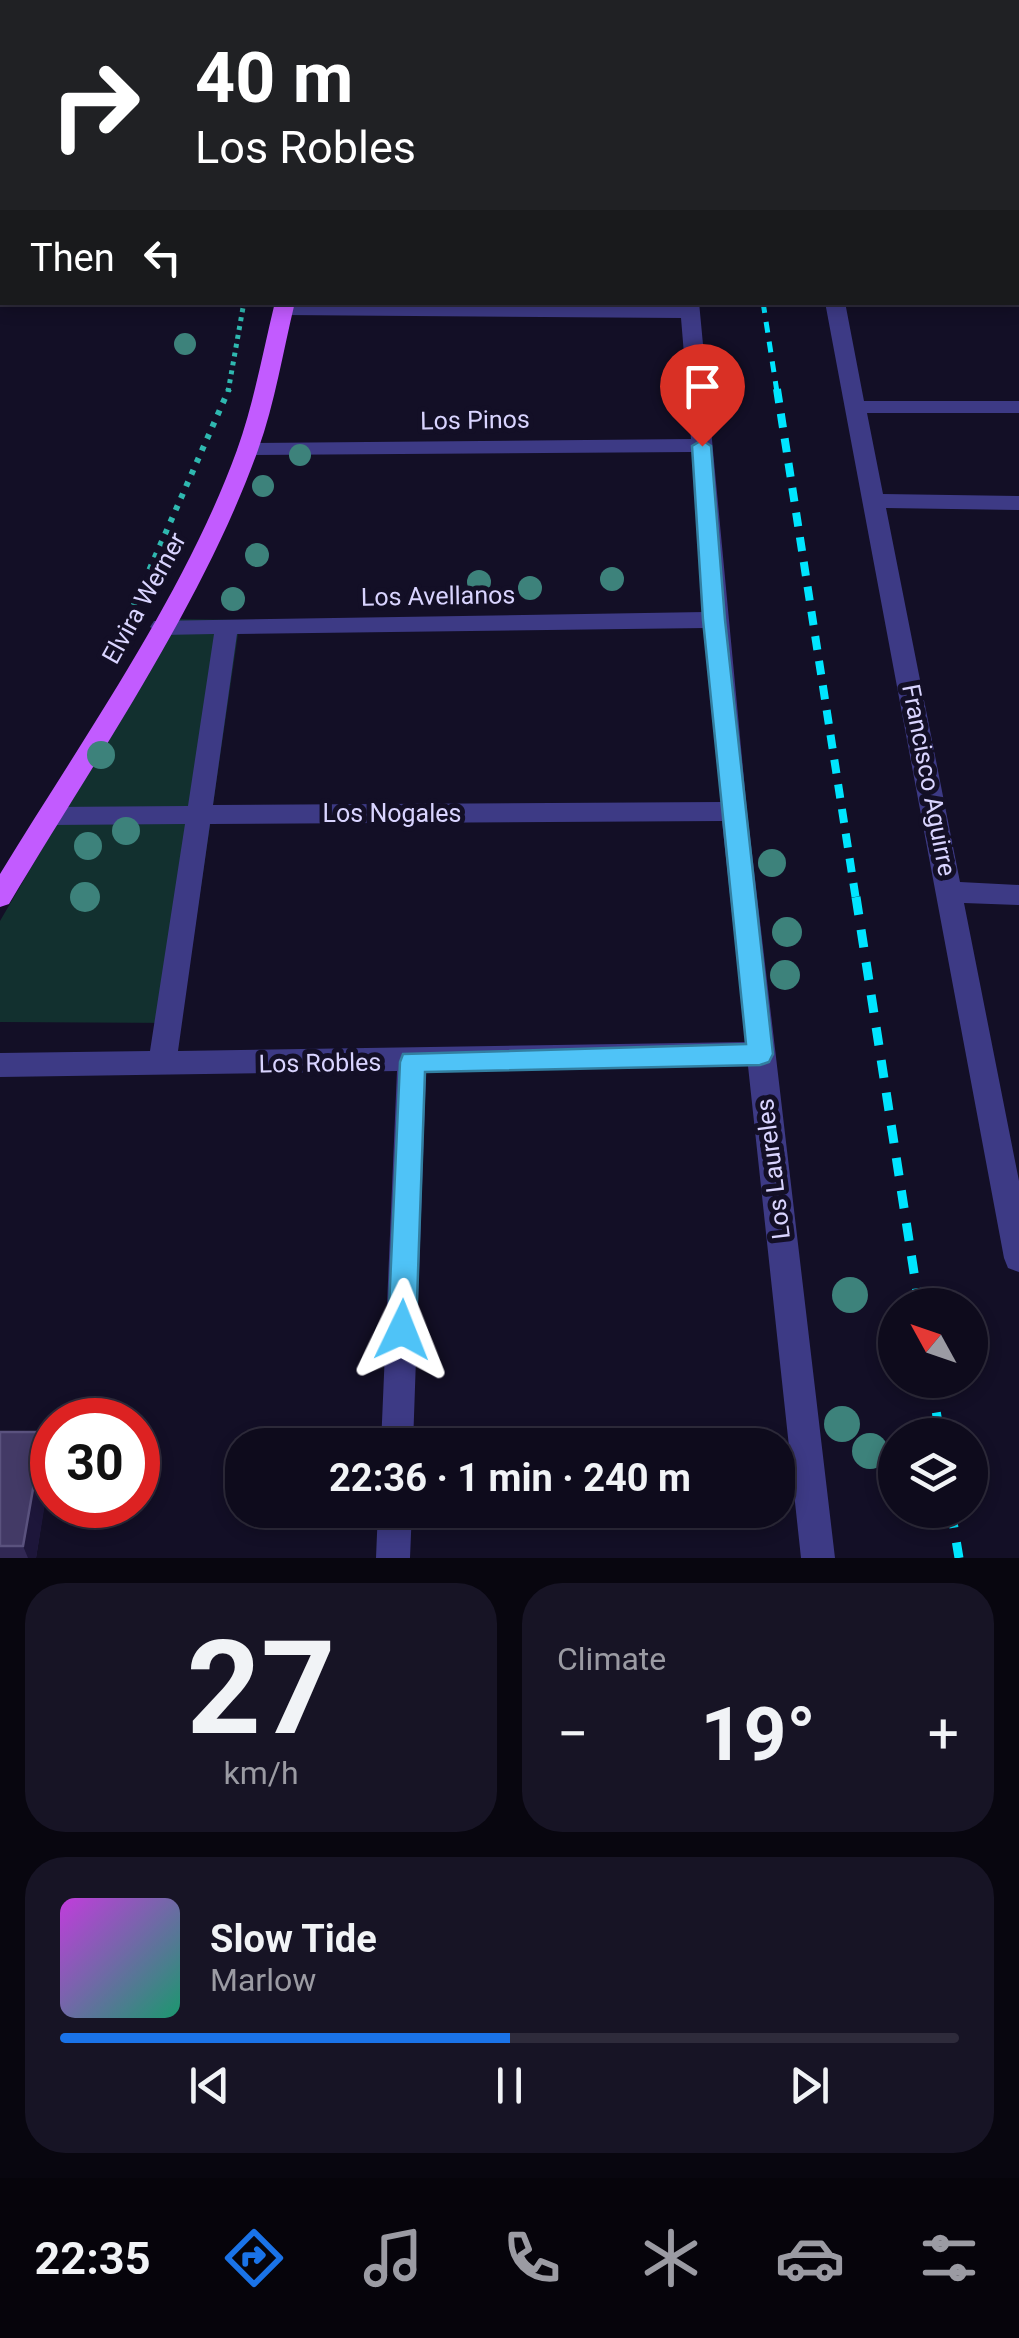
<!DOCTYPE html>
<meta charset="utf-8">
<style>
:root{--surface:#0e0b1c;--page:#171425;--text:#f1f3f6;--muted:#9b9ba3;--line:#2e2b3b;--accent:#1a73e8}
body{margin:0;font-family:Roboto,sans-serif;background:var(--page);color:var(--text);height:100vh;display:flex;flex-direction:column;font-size:38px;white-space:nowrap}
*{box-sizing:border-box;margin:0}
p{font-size:32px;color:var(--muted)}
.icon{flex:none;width:55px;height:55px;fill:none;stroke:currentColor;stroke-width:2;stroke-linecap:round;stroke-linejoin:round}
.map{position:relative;height:1558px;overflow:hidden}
.drawer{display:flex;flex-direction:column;gap:25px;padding:25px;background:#08060f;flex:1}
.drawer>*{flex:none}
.banner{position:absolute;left:0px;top:0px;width:1020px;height:305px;box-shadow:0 5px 15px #0003,0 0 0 2px var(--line);background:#202124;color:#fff;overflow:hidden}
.needle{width:65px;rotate:310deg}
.controls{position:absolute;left:878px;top:1288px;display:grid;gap:20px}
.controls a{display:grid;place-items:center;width:110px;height:110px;border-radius:50%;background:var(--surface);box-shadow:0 5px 15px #0003,0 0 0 2px var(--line);font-size:50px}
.speed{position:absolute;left:30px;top:1398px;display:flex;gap:20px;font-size:50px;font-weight:700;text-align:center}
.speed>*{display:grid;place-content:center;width:130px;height:130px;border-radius:50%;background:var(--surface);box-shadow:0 5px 15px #0003,0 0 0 2px var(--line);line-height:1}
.speed .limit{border:15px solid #d22;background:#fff;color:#111}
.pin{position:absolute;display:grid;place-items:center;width:85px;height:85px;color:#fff;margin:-102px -42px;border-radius:50% 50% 50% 0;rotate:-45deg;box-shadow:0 0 10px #0007}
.pin .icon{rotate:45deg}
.me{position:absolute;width:110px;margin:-55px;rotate:2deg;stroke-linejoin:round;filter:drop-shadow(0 0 8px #0008)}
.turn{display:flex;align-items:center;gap:35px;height:210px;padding:0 30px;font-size:45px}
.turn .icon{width:130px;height:130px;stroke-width:2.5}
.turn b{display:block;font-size:70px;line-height:85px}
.then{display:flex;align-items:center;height:95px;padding:0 30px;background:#0003;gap:20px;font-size:38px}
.big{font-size:75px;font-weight:700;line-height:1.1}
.drawer .card{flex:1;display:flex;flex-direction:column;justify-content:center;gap:15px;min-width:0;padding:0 35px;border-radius:40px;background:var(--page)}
.drawer .dial{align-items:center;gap:0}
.dial b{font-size:130px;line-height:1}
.song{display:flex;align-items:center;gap:30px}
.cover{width:120px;height:120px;border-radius:15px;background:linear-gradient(135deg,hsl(290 70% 55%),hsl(160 70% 35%))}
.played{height:10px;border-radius:5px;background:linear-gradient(90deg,var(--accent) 50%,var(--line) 50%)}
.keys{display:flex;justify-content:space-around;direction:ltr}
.heat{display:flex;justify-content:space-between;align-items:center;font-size:55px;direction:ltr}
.drawer .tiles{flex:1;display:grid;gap:25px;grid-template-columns:1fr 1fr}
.card:last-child{grid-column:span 2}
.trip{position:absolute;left:225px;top:1428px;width:570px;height:100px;border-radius:40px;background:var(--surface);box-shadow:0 5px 15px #0003,0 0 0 2px var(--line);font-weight:700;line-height:100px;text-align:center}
.dock{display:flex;height:160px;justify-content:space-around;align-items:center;background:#06040b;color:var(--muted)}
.dock .icon{width:70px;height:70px}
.dock .on{color:var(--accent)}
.dock b{font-size:45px;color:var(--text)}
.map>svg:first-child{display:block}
.green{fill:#12302f}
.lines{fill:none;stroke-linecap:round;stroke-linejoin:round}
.path-far1{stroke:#2fb8b0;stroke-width:5;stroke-dasharray:4 5;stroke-linecap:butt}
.path{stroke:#2fb8b0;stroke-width:6;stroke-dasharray:5 8;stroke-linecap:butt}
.minor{fill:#3d3a85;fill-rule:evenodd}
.major{fill:#c25bff;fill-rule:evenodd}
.rail-far2{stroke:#00e5ff;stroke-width:5;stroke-dasharray:11 9;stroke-linecap:butt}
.rail-far1{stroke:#00e5ff;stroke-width:8;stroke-dasharray:14 11;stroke-linecap:butt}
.rail{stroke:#00e5ff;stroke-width:9;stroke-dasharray:18 15;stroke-linecap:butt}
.tree{fill:#3d827b}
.wall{fill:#312854}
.shaded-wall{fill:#1d163a}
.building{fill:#433a66;stroke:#5a527e;stroke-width:2.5}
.route{fill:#4fc3f7;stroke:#337fa1;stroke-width:2.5}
.labels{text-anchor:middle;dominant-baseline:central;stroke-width:10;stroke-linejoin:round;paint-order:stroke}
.street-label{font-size:25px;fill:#d9d4ff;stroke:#130f26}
</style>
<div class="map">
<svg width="1019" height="1558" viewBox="0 0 1019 1558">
<rect width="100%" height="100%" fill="#130f26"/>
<path class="green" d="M 176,619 L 240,620 L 181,1023 L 0,1022 L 0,921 Z"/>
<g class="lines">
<path class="path-far1" d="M 228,392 L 244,302"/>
<path class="path" d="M 118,641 L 229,389"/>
<path class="minor" d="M 358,0 L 374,0 L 375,2 L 360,2 Z
M 440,0 L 457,0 L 459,2 L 442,2 Z
M 657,0 L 673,0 L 673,2 L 658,2 Z
M 767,0 L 783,0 L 784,2 L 769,2 Z
M 679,302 L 699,302 L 747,811 L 835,1558 L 801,1558 L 748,1066 L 426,1071 L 413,1445 L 381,1445 L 397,1071 L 0,1077 L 0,1053 L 150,1051 L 185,824 L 51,825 L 42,823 L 38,816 L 42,809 L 51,807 L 188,806 L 214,634 L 162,635 L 150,627 L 154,621 L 705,612 L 692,452 L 248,455 L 237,449 L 248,443 L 691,439 L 681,318 L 284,315 L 277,313 L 277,305 L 680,306 ZM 706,628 L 721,802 L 213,805 L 237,634 ZM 722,821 L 746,1042 L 178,1051 L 210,824 Z
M 825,302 L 845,302 L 864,401 L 1019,401 L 1019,413 L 867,413 L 883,494 L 1019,496 L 1019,510 L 886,508 L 960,882 L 1019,885 L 1019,905 L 964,903 L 1019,1181 L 1019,1272 L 1008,1268 L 1004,1258 Z
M 378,1510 L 412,1510 L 410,1558 L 376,1558 Z"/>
<path class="major" d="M 126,0 L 142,0 L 143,2 L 128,2 Z
M 275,302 L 295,302 C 283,351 275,403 258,450 C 203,604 93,763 9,904 L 0,907 L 0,874 C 81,741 184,596 237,450 C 254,403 263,351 275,302 Z"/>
<path class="rail-far2" d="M 763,302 L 777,392"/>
<path class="rail-far1" d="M 777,389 L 856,900"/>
<path class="rail" d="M 856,897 L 919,1305
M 931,1380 L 940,1435
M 951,1510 L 959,1558"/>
</g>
<g class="tree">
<circle cx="185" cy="344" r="11"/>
<circle cx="723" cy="367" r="11"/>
<circle cx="300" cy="455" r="11"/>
<circle cx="263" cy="486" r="11"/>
<circle cx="257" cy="555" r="12"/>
<circle cx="612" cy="579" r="12"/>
<circle cx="479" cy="582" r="12"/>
<circle cx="530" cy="588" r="12"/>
<circle cx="233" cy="599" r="12"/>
<circle cx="101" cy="755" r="14"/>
<circle cx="126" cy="831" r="14"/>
<circle cx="88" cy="846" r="14"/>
<circle cx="772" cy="863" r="14"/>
<circle cx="85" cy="897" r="15"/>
<circle cx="787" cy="932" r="15"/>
<circle cx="785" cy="975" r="15"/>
<circle cx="850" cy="1295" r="18"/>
<circle cx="842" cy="1424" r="18"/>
<circle cx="870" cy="1451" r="18"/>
</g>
<path class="wall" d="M 0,1432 L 43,1432 L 52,1456 L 36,1558 L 0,1558 Z"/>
<path class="shaded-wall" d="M 43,1432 L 52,1456 L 52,1462 L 36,1558 L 28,1558 L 23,1546 Z"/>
<path class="building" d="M 0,1432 L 43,1432 L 23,1546 L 0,1546 Z"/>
<path class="route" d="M 702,440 L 711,446 L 725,620 L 773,1054 L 769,1062 L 760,1065 L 425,1072 L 416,1330 L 412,1339 L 402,1343 L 392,1339 L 388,1330 L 400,1062 L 403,1054 L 746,1044 L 703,620 L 692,446 Z"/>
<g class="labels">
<g class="street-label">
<text transform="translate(475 420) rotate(-1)">Los Pinos</text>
<text transform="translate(438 596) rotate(-1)">Los Avellanos</text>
<text transform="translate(144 598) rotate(-61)">Elvira Werner</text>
<text transform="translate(929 780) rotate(79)">Francisco Aguirre</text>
<text x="392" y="813">Los Nogales</text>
<text transform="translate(320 1063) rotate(-1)">Los Robles</text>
<text transform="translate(773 1169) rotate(-97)">Los Laureles</text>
</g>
</g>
</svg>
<div class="controls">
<a><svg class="needle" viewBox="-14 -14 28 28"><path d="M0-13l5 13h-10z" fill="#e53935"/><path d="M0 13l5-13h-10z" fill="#9b9ba3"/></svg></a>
<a><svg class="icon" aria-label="layers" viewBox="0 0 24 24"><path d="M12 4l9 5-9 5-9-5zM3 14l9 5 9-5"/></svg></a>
</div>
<div class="speed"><div class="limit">30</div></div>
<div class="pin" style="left:702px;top:446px;background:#d93025"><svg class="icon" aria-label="arrive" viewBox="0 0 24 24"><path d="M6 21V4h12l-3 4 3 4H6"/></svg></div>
<svg class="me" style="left:402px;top:1330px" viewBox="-20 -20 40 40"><path d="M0-17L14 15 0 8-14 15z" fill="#4fc3f7" stroke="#fff" stroke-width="4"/></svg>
<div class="trip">22:36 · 1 min · 240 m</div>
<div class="banner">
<div class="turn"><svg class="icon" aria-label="right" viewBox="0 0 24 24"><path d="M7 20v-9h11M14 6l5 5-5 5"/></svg><div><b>40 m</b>Los Robles</div></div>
<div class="then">Then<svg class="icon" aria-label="left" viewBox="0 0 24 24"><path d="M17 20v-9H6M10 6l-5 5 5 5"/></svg></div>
</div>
</div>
<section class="drawer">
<div class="tiles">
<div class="card dial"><b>27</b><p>km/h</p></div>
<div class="card"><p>Climate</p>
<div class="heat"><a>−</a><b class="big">19°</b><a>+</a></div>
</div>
<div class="card">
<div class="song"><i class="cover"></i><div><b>Slow Tide</b><p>Marlow</p></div></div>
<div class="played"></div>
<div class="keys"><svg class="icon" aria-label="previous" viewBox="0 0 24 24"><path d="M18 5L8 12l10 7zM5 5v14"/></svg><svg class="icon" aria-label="pause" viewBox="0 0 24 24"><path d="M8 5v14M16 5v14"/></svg><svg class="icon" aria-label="next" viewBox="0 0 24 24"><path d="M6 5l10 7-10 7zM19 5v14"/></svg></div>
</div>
</div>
</section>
<nav class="dock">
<b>22:35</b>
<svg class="icon on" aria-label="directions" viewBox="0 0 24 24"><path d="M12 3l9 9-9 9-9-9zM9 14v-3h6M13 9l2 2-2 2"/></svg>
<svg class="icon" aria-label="music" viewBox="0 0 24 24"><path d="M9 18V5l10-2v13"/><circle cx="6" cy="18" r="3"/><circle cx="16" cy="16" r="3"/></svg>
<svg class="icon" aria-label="phone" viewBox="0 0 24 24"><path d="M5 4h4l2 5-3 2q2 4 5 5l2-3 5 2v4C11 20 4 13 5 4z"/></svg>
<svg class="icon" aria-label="climate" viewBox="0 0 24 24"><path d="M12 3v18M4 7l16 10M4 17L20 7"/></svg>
<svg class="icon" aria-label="car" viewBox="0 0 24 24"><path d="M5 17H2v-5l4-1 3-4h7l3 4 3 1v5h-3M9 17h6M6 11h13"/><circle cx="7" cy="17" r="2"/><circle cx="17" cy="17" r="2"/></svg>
<svg class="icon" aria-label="filters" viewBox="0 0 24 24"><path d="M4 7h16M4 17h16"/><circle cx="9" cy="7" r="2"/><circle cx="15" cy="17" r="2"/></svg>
</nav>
